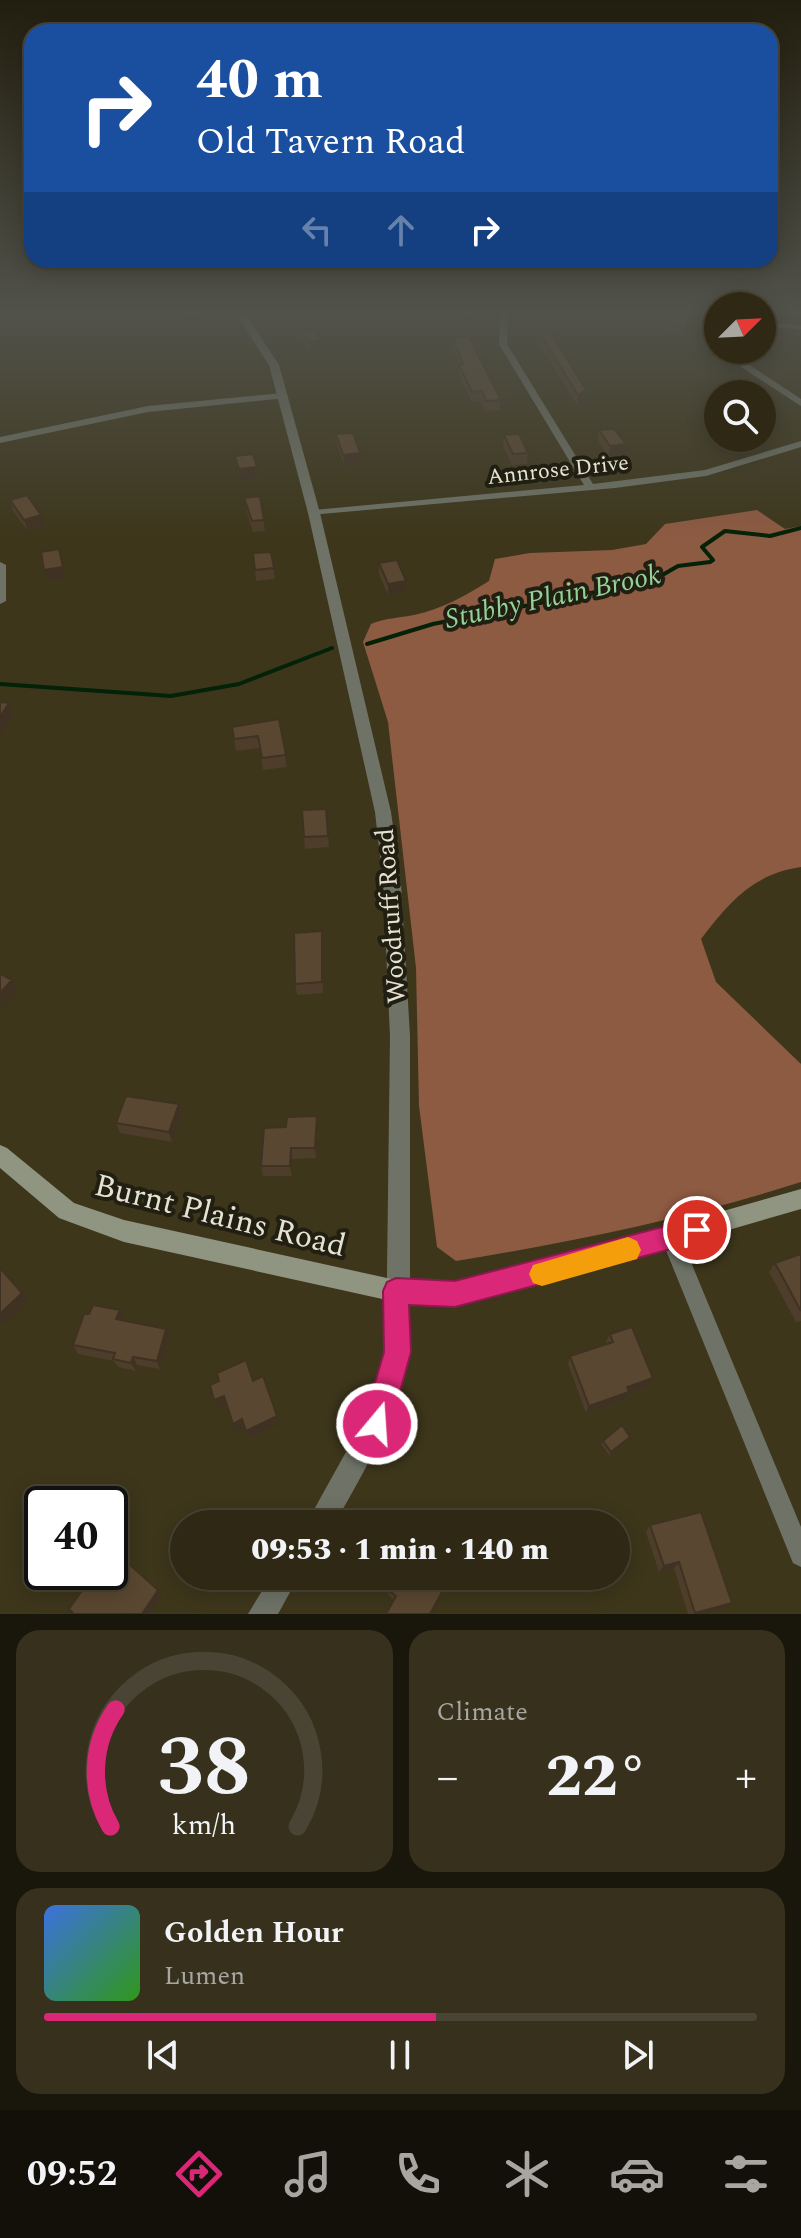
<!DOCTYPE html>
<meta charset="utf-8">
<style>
:root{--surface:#2e2814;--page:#36301d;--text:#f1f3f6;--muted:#a7a6a0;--line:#494434;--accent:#db2777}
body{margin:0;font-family:Spectral,serif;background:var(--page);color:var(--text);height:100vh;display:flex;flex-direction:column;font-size:30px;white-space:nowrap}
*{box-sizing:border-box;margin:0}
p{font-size:26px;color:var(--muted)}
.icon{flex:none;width:44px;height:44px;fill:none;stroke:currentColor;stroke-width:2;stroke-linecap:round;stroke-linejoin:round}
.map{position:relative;height:1614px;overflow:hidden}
.drawer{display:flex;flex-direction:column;gap:16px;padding:16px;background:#19160b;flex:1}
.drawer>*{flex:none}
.banner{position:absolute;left:24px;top:24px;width:754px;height:244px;border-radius:24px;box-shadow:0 4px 20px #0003,0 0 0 2px var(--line);background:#1a4fa0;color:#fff;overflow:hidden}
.needle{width:52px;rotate:66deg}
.buttons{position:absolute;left:704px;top:292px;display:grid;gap:16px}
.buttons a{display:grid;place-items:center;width:72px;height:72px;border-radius:50%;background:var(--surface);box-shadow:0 4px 20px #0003,0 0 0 2px var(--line);font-size:40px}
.speed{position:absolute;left:24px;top:1486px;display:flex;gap:16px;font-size:40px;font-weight:700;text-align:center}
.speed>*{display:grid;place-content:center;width:104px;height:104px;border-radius:50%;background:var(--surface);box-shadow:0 4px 20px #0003,0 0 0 2px var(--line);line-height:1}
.speed .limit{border:4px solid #111;border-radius:12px;background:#fff;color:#111}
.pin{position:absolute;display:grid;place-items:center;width:68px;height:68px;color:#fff;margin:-34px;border:4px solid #fff;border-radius:50%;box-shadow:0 2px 8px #0007}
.me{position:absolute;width:88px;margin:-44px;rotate:18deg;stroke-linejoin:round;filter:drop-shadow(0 0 6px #0008)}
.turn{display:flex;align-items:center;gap:28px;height:168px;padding:0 40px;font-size:36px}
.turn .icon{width:104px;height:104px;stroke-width:2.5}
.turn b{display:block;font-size:56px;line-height:68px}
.lanes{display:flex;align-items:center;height:76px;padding:0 40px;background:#0003;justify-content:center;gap:40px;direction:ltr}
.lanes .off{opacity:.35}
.big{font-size:60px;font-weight:800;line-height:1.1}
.drawer .card{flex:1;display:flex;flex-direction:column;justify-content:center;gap:12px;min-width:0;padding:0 28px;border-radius:24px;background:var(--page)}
.drawer .dial{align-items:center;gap:0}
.dial svg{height:208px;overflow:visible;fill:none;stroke:var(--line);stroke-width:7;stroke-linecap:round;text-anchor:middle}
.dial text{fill:var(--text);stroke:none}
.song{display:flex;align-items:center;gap:24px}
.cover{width:96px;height:96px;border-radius:12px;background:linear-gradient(135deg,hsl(220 70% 55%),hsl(110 70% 35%))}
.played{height:8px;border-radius:4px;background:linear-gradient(90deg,var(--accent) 55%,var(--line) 55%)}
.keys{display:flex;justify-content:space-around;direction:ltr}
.heat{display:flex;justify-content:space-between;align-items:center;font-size:44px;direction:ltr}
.drawer .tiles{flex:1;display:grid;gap:16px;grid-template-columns:1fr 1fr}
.card:last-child{grid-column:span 2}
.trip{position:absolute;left:170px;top:1510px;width:460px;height:80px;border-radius:40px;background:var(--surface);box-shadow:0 4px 20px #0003,0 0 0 2px var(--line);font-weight:800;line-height:80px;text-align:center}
.menu{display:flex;height:128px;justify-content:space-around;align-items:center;background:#121008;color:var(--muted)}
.menu .icon{width:56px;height:56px}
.menu .on{color:var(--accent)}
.menu b{font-size:36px;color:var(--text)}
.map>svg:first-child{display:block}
.forest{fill:#8d5a42}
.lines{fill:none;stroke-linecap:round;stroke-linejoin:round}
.stream{stroke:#032207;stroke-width:4}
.minor{fill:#6f7367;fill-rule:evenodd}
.tertiary{fill:#6f7367;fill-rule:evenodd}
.secondary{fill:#8f9581;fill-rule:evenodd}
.wall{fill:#4d3d2a}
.shaded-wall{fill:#3f3222}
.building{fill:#5a4731;stroke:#3f3222;stroke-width:2}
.route{fill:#db2777;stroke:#8e194d;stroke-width:2}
.slow{fill:#f59e0b}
.labels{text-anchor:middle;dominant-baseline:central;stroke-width:8;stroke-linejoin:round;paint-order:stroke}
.far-street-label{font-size:22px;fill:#e5e2d2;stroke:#211e12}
.street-label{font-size:26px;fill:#e5e2d2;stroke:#211e12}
.water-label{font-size:28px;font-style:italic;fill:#93d397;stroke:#211e12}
.near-street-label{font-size:32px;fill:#e5e2d2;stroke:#211e12}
</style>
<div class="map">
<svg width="801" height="1614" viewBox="0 0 801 1614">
<rect width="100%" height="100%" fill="#3d361b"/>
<path class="forest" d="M 757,510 L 785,529 L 801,526 L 801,867 C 753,874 729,902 701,939 L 716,982 L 801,1064 L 801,1182 C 689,1218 573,1242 456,1261 L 437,1247 L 419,1106 L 416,968 L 388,722 L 363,642 L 371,624 C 385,618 399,618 414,615 C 442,609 465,596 489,581 L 495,559 L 530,553 L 612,550 L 646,544 L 665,524 Z"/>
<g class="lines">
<path class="stream" d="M 367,644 L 433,624 L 652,581 L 678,566 L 710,562 L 713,560 L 702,547 L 725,531 L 770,536 L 801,528
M 0,684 L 171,696 L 239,684 L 332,648"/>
<path class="minor" d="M 500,313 L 508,313 L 507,344 L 593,484 L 705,470 L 801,441 L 801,447 L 706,476 L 615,488 L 310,515 L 310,511 L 314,510 L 584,485 L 499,344 Z
M 762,323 L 801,325 L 801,329 L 762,327 Z
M 718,348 L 718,350 L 727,350 L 801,399 L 801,406 L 718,352 Z
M 283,393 L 288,396 L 286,398 L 148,412 L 0,443 L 0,437 L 148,406 Z
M 0,562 L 6,565 L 6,601 L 0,604 Z
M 671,1229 L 678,1231 L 801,1527 L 801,1567 L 793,1563 L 661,1238 L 664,1231 Z"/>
<path class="tertiary" d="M 235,313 L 245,313 L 279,365 L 320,513 L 391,812 L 401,883 L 410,1036 L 410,1352 C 395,1415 367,1469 334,1524 L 306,1524 L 367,1414 L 386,1352 L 390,1036 L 383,883 L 375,812 L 308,513 L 269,365 Z
M 271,1576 L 299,1576 L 278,1614 L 248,1614 Z"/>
<path class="secondary" d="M 0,1145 L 7,1148 L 74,1203 L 124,1220 L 396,1280 L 455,1283 L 532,1265 L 801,1189 L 801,1209 L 532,1287 L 455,1305 L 396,1302 L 124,1242 L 67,1221 L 59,1218 L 0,1168 Z"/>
</g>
<path class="wall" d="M 458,313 L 472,313 L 471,317 L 458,316 Z
M 696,316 L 694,326 L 683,337 L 669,334 L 670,324 Z
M 301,331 L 323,350 L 310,352 L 301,340 Z
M 542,337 L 586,390 L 585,400 L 577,405 L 541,347 Z
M 453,338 L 501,400 L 500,410 L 485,411 L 481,402 L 472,402 L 459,375 L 459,366 L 453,348 Z
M 599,430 L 624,455 L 609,457 L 598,441 Z
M 336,434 L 361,464 L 344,465 L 337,445 Z
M 504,435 L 528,453 L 527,464 L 512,465 L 503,446 Z
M 260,496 L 265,531 L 253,532 L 246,509 L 244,498 Z
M 10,500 L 44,526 L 28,531 L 13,511 Z
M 271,552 L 275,579 L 256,581 L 253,553 Z
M 379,563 L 406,592 L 388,595 L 379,574 Z
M 279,719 L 287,767 L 263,770 L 260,748 L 236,751 L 232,727 Z
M 326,809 L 329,847 L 305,849 L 302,810 Z
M 322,931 L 323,993 L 297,995 L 295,984 Z
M 179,1104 L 182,1115 L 172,1142 L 120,1133 L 116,1123 Z
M 317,1116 L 318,1127 L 316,1158 L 292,1159 L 292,1176 L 263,1176 L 261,1166 L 286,1127 Z
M 801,1254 L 801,1321 L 796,1322 L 769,1272 L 775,1263 Z
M 124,1318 L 123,1321 L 170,1337 L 160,1369 L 137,1365 L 136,1371 L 118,1367 L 114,1361 L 78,1354 L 73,1345 Z
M 610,1334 L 653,1378 L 649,1386 L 628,1393 L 625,1400 L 586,1413 L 568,1364 L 570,1356 L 607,1344 L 606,1342 Z
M 603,1441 L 628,1441 L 610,1456 L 601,1444 Z
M 650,1525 L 726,1608 L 703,1614 L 688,1614 L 674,1568 L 659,1572 L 646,1532 Z
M 388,1590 L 442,1592 L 441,1597 L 394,1600 L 389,1596 Z"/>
<path class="shaded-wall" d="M 183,313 L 197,313 L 198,318 L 184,320 Z
M 696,316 L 694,326 L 683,337 L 685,327 Z
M 322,340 L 323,350 L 310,352 L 309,342 Z
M 586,390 L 585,400 L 577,405 L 578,395 Z
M 626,444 L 624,455 L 609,457 L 610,446 Z
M 360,453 L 361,464 L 344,465 L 343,455 Z
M 257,467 L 258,478 L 240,480 L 239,469 Z
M 41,515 L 44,526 L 28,531 L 24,520 Z
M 59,549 L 66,578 L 47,581 L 44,570 Z
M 406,581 L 406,592 L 388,595 L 388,584 Z
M 9,703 L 13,715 L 0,734 L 0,717 Z
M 12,980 L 17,991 L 1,1009 L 0,993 Z
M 179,1104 L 182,1115 L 172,1142 L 169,1132 Z
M 317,1116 L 318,1127 L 316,1158 L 315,1148 Z
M 291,1148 L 292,1159 L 292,1176 L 290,1166 Z
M 22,1293 L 28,1302 L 2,1326 L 0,1323 L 0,1314 Z
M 120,1310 L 124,1318 L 121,1328 L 116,1319 Z
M 166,1329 L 170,1337 L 160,1369 L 157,1361 Z
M 133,1357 L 137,1365 L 136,1371 L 131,1363 Z
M 653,1378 L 649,1386 L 628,1393 L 625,1400 L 586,1413 L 589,1406 L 627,1387 Z
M 224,1396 L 227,1404 L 217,1408 L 214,1400 Z
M 277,1416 L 279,1424 L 249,1438 L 246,1431 Z
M 242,1419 L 245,1427 L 236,1432 L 233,1424 Z
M 630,1437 L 628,1441 L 610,1456 L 611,1452 Z
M 679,1562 L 674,1568 L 659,1572 L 664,1566 Z
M 158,1590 L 163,1595 L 150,1614 L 142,1614 Z
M 442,1592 L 441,1597 L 432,1614 L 430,1614 Z
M 732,1603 L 726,1608 L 703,1614 L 694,1614 Z"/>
<path class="building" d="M 681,313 L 682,313 L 696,316 L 685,327 L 670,324 Z
M 314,329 L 322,340 L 309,342 L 301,331 Z
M 551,332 L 586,390 L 578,395 L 542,337 Z
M 469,337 L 501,400 L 486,401 L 482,391 L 472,392 L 459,365 L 463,364 L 453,338 Z
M 614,429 L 626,444 L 610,446 L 599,430 Z
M 353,433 L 360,453 L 343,455 L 336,434 Z
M 519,434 L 528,453 L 513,454 L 504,435 Z
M 253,454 L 257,467 L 239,469 L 235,456 Z
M 27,495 L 41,515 L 24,520 L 10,500 Z
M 260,496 L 264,520 L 252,521 L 244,498 Z
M 59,549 L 63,567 L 44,570 L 41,552 Z
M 271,552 L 274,568 L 255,570 L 253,553 Z
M 397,560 L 406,581 L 388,584 L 379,563 Z
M 0,702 L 9,703 L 0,717 Z
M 279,719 L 286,755 L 262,758 L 258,736 L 234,739 L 232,727 Z
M 326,809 L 328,836 L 304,837 L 302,810 Z
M 322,931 L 322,982 L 295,984 L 294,933 Z
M 0,974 L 12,980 L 0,993 Z
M 126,1096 L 179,1104 L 169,1132 L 116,1123 Z
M 317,1116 L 315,1148 L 291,1148 L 290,1166 L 261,1166 L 264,1128 L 286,1127 L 287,1117 Z
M 801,1254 L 801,1311 L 775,1263 Z
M 0,1268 L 22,1293 L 0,1314 Z
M 93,1305 L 120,1310 L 116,1319 L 166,1329 L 157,1361 L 133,1357 L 131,1363 L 113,1359 L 115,1353 L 73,1345 L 84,1314 L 89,1314 Z
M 632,1327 L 653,1378 L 627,1387 L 629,1392 L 589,1406 L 570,1356 L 613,1342 L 610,1334 Z
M 246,1360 L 253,1381 L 263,1376 L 277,1416 L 246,1431 L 242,1419 L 233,1424 L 224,1396 L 214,1400 L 210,1385 L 219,1381 L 217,1373 Z
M 622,1425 L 630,1437 L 611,1452 L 603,1441 Z
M 701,1512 L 732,1603 L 695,1613 L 679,1562 L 664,1566 L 650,1525 Z
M 115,1560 L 126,1569 L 129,1564 L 158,1590 L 142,1614 L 74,1614 L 69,1609 L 95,1572 L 100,1572 L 104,1575 L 106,1572 L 110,1572 L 110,1567 Z
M 396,1576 L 422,1576 L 442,1592 L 430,1614 L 386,1614 L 396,1596 L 388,1590 Z"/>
<linearGradient id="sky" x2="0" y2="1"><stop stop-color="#221e0f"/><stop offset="0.58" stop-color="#51524a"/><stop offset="1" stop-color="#51524a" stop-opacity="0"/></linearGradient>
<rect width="801" height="539" fill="url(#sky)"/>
<path class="route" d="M 697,1218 L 706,1221 L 710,1230 L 706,1239 L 697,1242 L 455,1307 L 409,1305 L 411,1352 L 391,1424 L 387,1434 L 377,1438 L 367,1434 L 363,1424 L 384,1352 L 383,1291 L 387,1282 L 396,1278 L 455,1281 Z"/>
<path class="slow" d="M 628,1237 L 637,1241 L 641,1250 L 637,1259 L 542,1286 L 533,1283 L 529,1274 L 533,1265 Z"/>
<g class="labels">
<g class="far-street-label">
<text transform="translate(558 470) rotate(-6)">Annrose Drive</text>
</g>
<g class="street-label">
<text transform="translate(391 916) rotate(-94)">Woodruff Road</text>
</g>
<g class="water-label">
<text transform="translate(553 597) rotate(-12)">Stubby Plain Brook</text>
</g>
<g class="near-street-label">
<text transform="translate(220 1216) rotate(14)">Burnt Plains Road</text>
</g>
</g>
</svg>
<div class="buttons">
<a><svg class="needle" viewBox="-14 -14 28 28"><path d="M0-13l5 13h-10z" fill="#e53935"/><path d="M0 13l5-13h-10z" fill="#a7a6a0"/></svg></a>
<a><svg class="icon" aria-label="search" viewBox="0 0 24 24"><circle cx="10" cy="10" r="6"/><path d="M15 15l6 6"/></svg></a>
</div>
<div class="speed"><div class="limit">40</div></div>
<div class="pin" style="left:697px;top:1230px;background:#d93025"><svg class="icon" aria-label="arrive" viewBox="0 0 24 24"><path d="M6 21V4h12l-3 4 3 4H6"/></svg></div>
<svg class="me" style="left:377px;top:1424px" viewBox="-20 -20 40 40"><circle r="17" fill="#db2777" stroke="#fff" stroke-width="3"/><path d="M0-11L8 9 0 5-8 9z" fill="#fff"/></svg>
<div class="trip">09:53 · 1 min · 140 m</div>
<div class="banner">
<div class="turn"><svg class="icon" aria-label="right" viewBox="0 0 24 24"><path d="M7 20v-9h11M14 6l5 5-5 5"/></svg><div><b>40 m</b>Old Tavern Road</div></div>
<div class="lanes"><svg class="icon off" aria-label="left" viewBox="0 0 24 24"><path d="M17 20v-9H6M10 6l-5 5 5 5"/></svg><svg class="icon off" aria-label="ahead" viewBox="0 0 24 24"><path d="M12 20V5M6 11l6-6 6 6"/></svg><svg class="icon" aria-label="right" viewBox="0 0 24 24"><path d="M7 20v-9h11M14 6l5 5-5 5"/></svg></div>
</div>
</div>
<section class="drawer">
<div class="tiles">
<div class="card dial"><svg viewBox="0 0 100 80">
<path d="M14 69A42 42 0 1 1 86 69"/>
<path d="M14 69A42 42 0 0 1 16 24" stroke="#db2777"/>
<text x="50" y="56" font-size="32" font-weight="700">38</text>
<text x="50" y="72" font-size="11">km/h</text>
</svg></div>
<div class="card"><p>Climate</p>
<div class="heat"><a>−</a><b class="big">22°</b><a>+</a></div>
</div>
<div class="card">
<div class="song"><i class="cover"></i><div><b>Golden Hour</b><p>Lumen</p></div></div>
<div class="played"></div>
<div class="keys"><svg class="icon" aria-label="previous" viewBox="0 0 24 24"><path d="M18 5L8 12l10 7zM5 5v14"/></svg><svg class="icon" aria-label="pause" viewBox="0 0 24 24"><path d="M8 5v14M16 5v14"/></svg><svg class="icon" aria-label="next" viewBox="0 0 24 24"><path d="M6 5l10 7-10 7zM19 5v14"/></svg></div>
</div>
</div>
</section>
<nav class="menu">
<b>09:52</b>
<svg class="icon on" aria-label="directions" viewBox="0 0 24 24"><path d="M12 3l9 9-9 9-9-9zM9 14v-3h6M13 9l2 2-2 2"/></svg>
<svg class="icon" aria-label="music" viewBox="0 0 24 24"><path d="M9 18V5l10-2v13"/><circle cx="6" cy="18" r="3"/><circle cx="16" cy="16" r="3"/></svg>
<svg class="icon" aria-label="phone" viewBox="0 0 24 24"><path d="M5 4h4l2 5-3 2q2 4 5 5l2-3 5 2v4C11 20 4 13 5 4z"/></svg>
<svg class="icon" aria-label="climate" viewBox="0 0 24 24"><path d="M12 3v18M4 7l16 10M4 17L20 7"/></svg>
<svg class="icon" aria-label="car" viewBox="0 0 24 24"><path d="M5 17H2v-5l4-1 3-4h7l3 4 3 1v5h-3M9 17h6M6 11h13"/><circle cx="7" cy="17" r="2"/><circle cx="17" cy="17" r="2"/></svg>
<svg class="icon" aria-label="filters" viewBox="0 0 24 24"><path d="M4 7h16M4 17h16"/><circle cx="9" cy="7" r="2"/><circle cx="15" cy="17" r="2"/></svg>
</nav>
